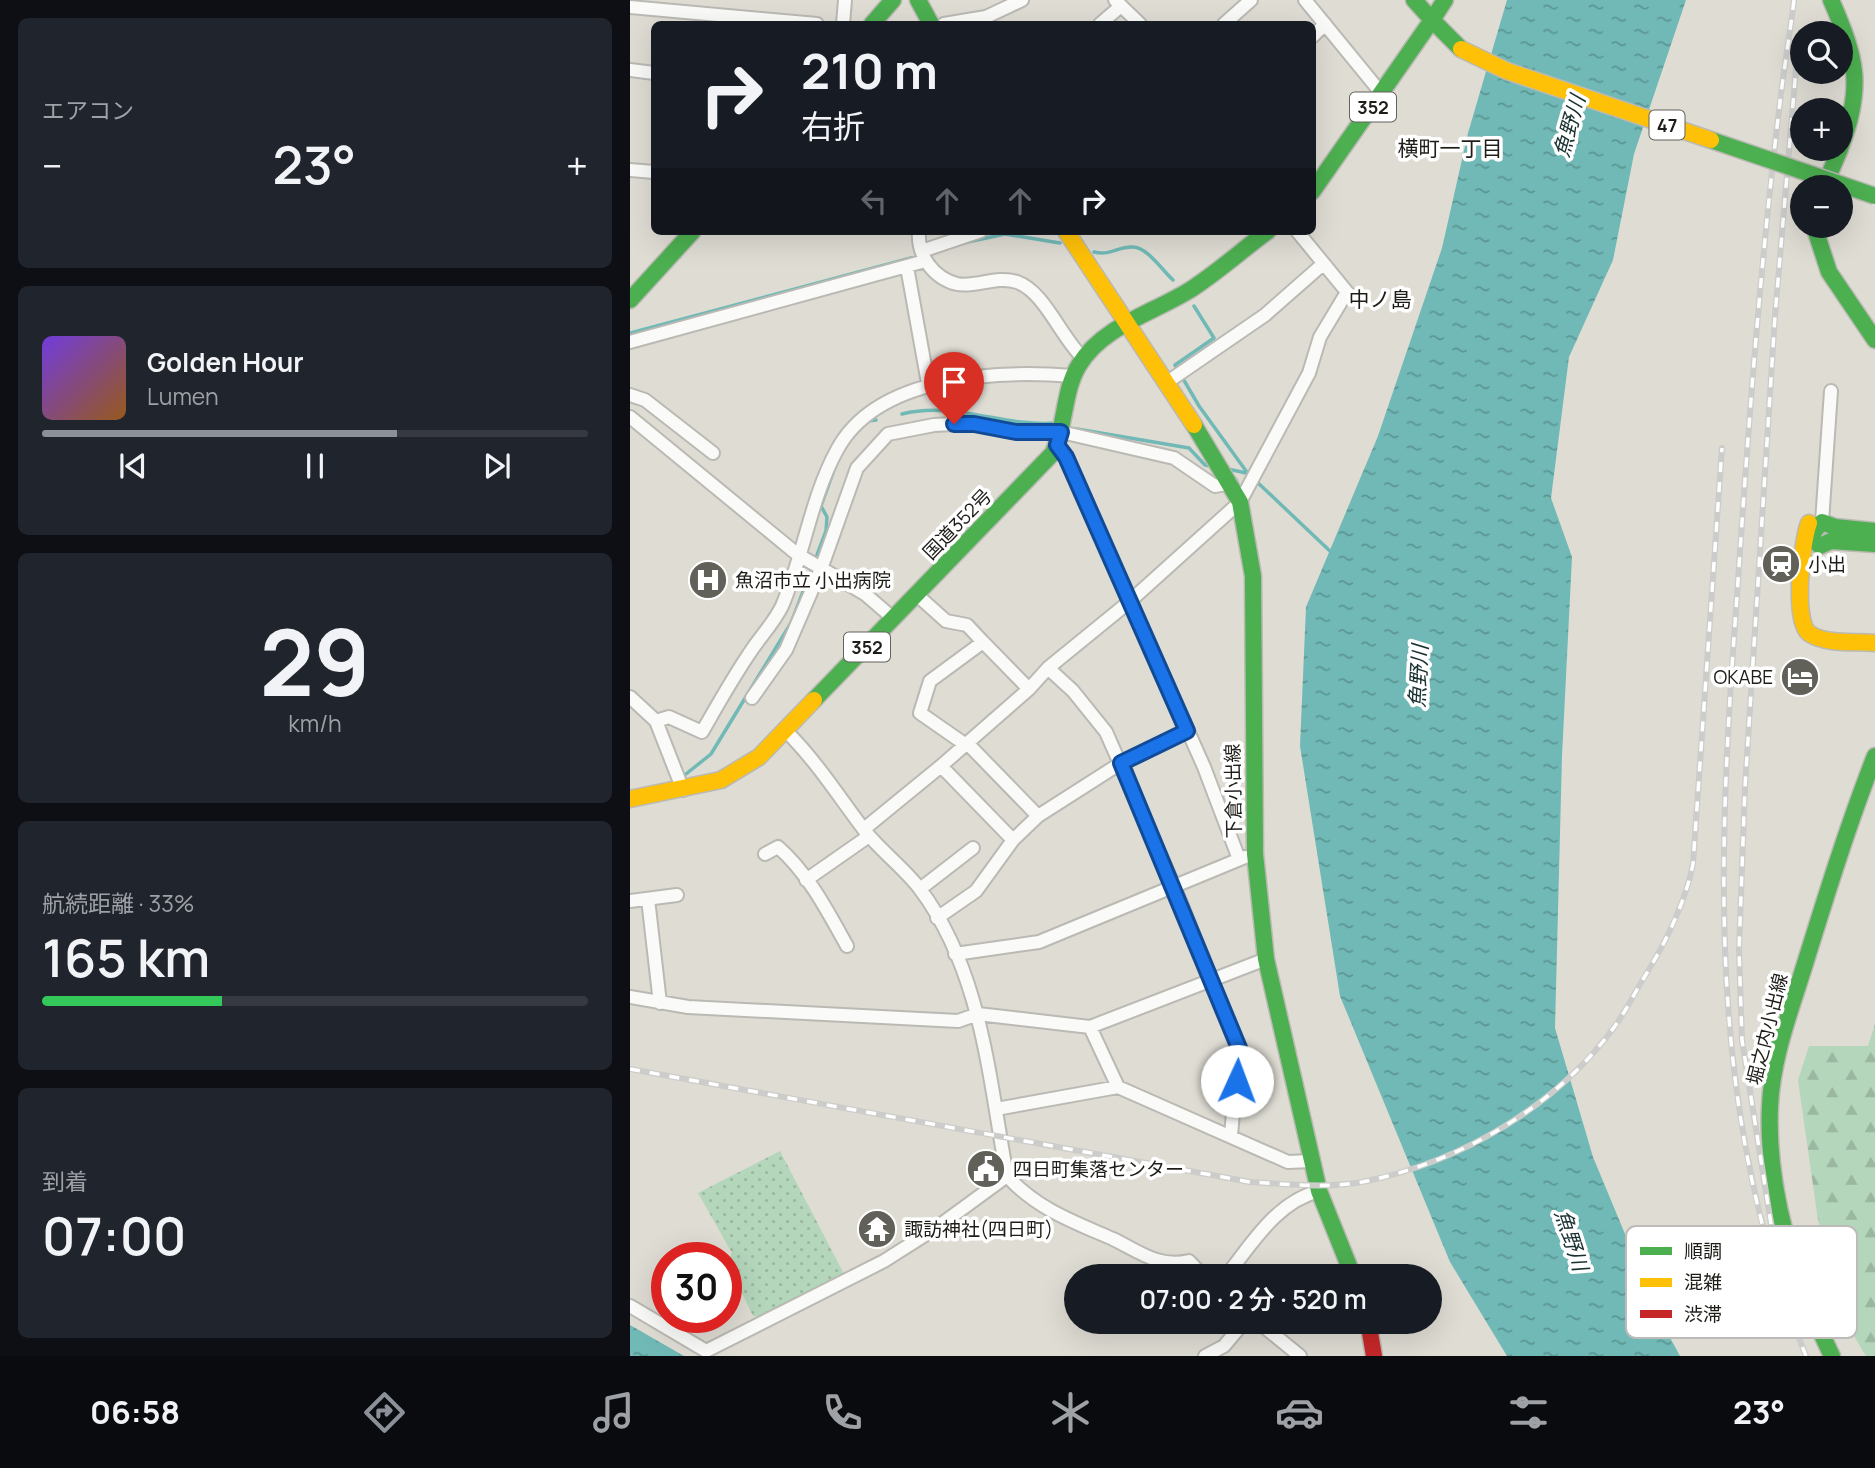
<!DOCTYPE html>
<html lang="ja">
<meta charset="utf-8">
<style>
:root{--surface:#171b24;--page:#20242c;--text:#f1f3f6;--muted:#9ea1a6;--line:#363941;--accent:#8c9099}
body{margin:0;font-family:Manrope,"Noto Sans JP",sans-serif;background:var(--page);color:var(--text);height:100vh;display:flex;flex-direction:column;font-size:26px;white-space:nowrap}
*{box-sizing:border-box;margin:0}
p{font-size:23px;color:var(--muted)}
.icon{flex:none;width:38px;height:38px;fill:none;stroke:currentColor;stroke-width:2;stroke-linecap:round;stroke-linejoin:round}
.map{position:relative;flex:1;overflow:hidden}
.drawer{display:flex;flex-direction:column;gap:18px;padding:18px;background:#0d0f14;width:630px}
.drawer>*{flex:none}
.hud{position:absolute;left:21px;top:21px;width:665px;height:214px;border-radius:10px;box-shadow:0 7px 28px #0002;background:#171b24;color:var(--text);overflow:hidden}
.tools{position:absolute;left:1160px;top:21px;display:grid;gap:14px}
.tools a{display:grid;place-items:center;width:63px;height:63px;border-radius:50%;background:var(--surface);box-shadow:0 7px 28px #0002;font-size:35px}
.speed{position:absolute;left:21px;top:1242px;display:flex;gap:14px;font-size:35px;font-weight:700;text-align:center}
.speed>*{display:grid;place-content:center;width:91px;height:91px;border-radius:50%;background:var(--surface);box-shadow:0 7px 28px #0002;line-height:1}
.speed .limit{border:10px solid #d22;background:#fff;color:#111}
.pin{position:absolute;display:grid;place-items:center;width:60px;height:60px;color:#fff;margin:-72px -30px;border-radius:50% 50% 50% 0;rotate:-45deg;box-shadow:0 0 7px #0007}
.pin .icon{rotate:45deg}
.me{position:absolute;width:77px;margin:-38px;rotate:2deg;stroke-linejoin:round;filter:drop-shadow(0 0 5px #0008)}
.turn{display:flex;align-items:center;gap:24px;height:147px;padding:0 35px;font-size:32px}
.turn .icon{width:91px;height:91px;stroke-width:2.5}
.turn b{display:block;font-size:49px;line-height:60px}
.lanes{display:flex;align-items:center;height:66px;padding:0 35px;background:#0003;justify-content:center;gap:35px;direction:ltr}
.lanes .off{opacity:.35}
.big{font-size:52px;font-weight:600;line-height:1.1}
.drawer .card{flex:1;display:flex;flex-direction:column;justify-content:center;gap:10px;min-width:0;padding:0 24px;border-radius:10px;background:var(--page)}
.drawer .dial{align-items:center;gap:0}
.dial b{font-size:91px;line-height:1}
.song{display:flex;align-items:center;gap:21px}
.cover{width:84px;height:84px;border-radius:10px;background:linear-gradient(135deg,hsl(260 70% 55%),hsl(30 70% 35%))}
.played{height:7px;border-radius:4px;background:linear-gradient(90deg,var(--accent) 65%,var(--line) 65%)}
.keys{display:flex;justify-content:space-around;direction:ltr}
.heat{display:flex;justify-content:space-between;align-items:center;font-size:38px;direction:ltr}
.charge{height:10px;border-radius:5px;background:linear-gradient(90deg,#34c759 33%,var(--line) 0)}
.trip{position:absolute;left:434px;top:1264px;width:378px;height:70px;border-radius:35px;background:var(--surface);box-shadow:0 7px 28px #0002;font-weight:600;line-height:70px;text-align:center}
.dock{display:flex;height:112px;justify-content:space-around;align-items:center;background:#090b0e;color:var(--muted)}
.dock .icon{width:49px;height:49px}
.dock .selected{color:var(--accent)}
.dock b{font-size:32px;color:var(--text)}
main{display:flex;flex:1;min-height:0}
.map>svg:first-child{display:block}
.green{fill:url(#green-dots)}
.forest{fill:url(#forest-firs)}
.water{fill:url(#water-ripples)}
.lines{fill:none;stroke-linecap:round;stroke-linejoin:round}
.stream{stroke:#70b9b6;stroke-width:3.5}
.street-casing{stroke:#bab9b3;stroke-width:16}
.fast-casing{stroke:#bab9b3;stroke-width:19}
.slow-casing{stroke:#bab9b3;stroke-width:19}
.jam-casing{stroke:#bab9b3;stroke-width:19}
.street{stroke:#fafaf8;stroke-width:12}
.fast{stroke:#4caf50;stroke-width:16}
.slow{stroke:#ffc107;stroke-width:16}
.jam{stroke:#c62828;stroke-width:16}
.rail-casing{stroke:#ccccca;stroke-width:6}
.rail{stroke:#fff;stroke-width:3.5;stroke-dasharray:10;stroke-linecap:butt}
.fast-bridge-casing{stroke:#bab9b3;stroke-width:19;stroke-linecap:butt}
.slow-bridge-casing{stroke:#bab9b3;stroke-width:19;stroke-linecap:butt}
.fast-bridge{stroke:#4caf50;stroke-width:16}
.slow-bridge{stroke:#ffc107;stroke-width:16}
.route-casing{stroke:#114b97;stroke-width:18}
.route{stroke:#1a73e8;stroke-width:12}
.labels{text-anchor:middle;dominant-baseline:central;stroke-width:7;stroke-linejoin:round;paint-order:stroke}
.shield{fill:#fff;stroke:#62615d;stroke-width:2}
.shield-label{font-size:18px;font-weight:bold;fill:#1e1d18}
.street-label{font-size:19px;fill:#1e1d18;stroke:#fff}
.poi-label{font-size:19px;fill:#1e1d18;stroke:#fff;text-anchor:start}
.water-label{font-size:21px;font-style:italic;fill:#193131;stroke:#fff}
.neighbourhood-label{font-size:21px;fill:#1e1d18;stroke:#fff}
.key{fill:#fff;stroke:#bcbbba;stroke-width:2}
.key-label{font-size:19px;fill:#1e1d18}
</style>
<main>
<section class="drawer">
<div class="card"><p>エアコン</p>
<div class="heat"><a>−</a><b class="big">23°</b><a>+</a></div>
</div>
<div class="card">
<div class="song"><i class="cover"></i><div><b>Golden Hour</b><p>Lumen</p></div></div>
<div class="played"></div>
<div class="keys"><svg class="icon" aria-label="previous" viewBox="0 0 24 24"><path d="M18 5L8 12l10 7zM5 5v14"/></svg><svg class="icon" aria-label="pause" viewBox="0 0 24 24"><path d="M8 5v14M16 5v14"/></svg><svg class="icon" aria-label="next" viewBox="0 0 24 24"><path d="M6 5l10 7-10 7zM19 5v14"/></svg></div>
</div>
<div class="card dial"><b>29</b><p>km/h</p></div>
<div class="card"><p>航続距離 · 33%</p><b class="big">165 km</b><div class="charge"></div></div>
<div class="card"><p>到着</p><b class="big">07:00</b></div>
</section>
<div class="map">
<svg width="1245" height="1356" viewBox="0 0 1245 1356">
<defs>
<pattern id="green-dots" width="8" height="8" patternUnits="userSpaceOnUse" patternTransform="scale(1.75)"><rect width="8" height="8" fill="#b4d6bb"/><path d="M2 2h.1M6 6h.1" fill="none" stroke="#9ab7a0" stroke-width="1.8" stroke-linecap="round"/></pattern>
<pattern id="forest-firs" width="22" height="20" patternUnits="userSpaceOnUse" patternTransform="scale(1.75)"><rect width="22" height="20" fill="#b4d6bb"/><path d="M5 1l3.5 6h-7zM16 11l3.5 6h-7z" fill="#9ab7a0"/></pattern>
<pattern id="water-ripples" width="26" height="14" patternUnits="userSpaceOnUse" patternTransform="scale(1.75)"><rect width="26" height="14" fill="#70b9b6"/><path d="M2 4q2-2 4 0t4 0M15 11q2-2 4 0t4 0" fill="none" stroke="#5b9693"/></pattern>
</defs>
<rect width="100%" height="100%" fill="#dedcd3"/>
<path class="green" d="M 150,1151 L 214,1274 L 132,1317 L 123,1316 L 97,1262 L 102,1253 L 68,1193 Z"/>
<path class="forest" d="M 1245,1024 L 1245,1356 L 1236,1356 L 1218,1326 L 1188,1220 L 1168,1080 L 1179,1046 L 1238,1046 Z"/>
<path class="water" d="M 877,0 L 1056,0 L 1004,154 L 983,260 L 939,357 L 921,498 L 942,557 L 932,756 L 925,1028 L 963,1157 L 1032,1323 L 1050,1356 L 877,1356 L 820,1262 L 710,996 L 670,746 L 676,607 L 748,436 L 812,248 L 838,133 Z
M 0,1325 L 54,1356 L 0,1356 Z"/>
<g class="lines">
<path class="stream" d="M 333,243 L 375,234 L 430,243
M 464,252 C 482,256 488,246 503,247 C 517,247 533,271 543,280
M 564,306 L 584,338 L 545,365 L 569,406 L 619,475
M 0,333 L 281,258
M 272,414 C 325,401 372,427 425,423
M 238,421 L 246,420
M 447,429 L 559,448 L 575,465 L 580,466
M 598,469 L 616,473
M 625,480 L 701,552
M 56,774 L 81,754 L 161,623 L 196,531 L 197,517 L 191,506 L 205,467"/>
<g class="street-casing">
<path id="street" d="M 485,0 L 510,24
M 675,0 L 752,94
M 0,7 L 187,24
M 213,24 L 215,0
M 314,24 L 356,17 L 392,0
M 470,24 L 491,6
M 594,24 L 621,0
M 682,37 L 695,24
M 0,70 L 24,73
M 0,170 L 24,172
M 289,231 C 287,255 303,278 327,284 C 345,288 367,275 387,282 C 415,292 431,338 454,359
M 292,251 L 351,231
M 277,267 L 298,383
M 0,342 L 295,261
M 536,383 L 635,315 L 693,264
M 0,395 L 15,400 L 83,453
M 0,417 L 167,554 L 235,594 L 264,619
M 427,445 L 436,457 L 574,767 L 609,859
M 1192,522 L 1201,391
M 287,595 L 316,621 L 337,625 L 353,642
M 418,668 L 443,691 L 476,732 L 544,886 L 609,1048 L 601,1135
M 0,697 L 26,721 L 53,790
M 122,698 L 156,650 L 191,569 L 227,468 L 258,434 L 304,425 L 344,423 L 386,432 L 431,432 L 544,458 L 585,486 L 601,483
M 26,721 L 39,717 L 72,732 C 87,706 102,679 119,654 C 129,638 144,623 152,606 C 173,558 181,497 207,450 C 247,375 368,370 443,376
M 157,732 C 187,762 209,797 235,831 C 252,852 274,868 290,889 C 352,972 359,1079 377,1176 C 407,1209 444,1222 483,1239 C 510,1252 528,1268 559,1261 L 573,1276
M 337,743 L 408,816
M 336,745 L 290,713 L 300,681 L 353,642 L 399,689
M 311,766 L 383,840
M 234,829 L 311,766 L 399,689 L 418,668 L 499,602 L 610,502 L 679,373 L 690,337 L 717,292 L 667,231
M 135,854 L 148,847 C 178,873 198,912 217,946
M 176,880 L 239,836
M 290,889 L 343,848
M 18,899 L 30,1003
M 0,901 L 47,895
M 307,918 L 346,891 L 383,840 L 408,816 L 491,763 L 557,731
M 325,954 L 409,942 L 615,857
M 0,997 L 58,1007 L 328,1021 L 348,1014 L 460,1027 L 636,959
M 460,1027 L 488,1087
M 366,1109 L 488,1087 L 658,1162 L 681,1161
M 596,1276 C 622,1244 646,1202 689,1191
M 0,1306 L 76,1351 L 254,1261 L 306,1228 L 377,1176
M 627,1321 L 670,1356
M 575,1356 L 594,1346 L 615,1321"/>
</g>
<g class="fast-casing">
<path id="fast" d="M 288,0 L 301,24
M 1201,0 C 1226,57 1234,86 1211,146
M 802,20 L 815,0
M 802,20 L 831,49
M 242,24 L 263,0
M 1194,187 L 1210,149
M 682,192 L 802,20 L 784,0
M 1184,226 L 1199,272 L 1245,340
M 0,300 L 63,231
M 564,425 L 610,502 L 623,576 L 625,854 L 636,959 L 689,1191 L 723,1276
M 1245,531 L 1205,527 L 1192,522 L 1182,534 L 1183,540 L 1190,546 L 1201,541 L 1245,544
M 184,700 L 423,453 C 436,425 433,391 449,365 C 473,326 523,313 560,290 C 588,272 612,250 638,231
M 1202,1356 C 1165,1281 1136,1191 1140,1106 C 1142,1058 1160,1012 1174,967 C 1196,896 1218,825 1245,756"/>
</g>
<g class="slow-casing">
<path id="slow" d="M 436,231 L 564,425
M 1179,523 C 1172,541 1162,623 1180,634 C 1198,645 1225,641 1245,643
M 0,799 L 91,780 L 129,757 L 184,700"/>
</g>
<g class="jam-casing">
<path id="jam" d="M 738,1321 L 744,1356"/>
</g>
<use href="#street" class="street"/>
<use href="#fast" class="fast"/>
<use href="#slow" class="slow"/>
<use href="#jam" class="jam"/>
<g class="rail-casing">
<path id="rail" d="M 1164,0 C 1160,34 1154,68 1150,102 C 1130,266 1118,431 1107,596 C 1088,853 1075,1112 1176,1356
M 0,1069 L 620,1182 C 657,1184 699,1189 737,1181 C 832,1161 927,1106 985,1026 C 996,1011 1005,992 1015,976 C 1036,942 1055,903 1063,864 L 1092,448
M 1141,1224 L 1112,1040 L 1109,950 L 1115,787 L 1145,316 L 1168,45"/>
</g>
<use href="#rail" class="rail"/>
<g class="fast-bridge-casing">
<path id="fast-bridge" d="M 1081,140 L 1245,196"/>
</g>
<g class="slow-bridge-casing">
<path id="slow-bridge" d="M 831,49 L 877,71 L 1081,140"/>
</g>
<use href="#fast-bridge" class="fast-bridge"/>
<use href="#slow-bridge" class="slow-bridge"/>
</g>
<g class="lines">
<g class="route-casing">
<path id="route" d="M 324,424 L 344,424 L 386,432 L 431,432 L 427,445 L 436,457 L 557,731 L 491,763 L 609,1048 L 607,1081"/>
</g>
<use href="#route" class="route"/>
</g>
<defs>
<g id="station-disc" transform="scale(2.0125)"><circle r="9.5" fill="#616059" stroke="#fff"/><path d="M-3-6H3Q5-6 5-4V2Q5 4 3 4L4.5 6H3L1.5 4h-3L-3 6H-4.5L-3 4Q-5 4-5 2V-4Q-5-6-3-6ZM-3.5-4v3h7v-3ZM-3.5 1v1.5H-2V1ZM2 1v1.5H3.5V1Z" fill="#fff"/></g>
<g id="hospital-disc" transform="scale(2.0125)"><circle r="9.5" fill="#616059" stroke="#fff"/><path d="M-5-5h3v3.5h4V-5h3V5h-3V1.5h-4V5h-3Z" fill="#fff"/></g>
<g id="hotel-disc" transform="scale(2.0125)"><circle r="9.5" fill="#616059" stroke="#fff"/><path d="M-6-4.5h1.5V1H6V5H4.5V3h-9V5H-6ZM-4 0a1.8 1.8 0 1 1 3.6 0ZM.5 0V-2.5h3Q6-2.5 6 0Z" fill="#fff"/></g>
<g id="civic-disc" transform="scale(2.0125)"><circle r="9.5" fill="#616059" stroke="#fff"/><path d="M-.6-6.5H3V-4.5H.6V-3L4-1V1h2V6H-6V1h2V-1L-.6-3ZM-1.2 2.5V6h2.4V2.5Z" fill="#fff"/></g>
<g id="temple-disc" transform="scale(2.0125)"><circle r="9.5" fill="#616059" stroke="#fff"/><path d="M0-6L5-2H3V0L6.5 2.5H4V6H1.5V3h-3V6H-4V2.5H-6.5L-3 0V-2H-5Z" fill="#fff"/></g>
</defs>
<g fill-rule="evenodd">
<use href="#station-disc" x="1151" y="564"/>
<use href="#hospital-disc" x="78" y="580"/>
<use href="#hotel-disc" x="1170" y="677"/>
<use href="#civic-disc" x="356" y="1169"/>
<use href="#temple-disc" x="247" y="1229"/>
</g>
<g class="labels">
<g class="shield">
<rect x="720" y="92.5" width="46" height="29" rx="5"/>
<rect x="1019.5" y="110.5" width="35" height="29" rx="5"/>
<rect x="214" y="632.5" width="46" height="29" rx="5"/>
</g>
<g class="shield-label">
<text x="743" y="107">352</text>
<text x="1037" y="125">47</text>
<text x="237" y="647">352</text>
</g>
<g class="street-label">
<text transform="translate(327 524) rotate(-46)">国道352号</text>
<text transform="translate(603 791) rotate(-91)">下倉小出線</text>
<text transform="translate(1137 1029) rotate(-76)">堀之内小出線</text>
</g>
<g class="poi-label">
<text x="1178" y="564">小出</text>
<text x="105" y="580">魚沼市立 小出病院</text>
<text x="1143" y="677" text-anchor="end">OKABE</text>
<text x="383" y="1169">四日町集落センター</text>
<text x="274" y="1229">諏訪神社(四日町)</text>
</g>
<g class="water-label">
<text transform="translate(939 126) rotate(-74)">魚野川</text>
<text transform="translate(788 676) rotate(-87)">魚野川</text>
<text transform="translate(942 1240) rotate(72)">魚野川</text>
</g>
<g class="neighbourhood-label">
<text x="820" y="148">横町一丁目</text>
<text x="750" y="299">中ノ島</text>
</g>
</g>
<rect x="996" y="1226" width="231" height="112" rx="10" class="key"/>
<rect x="1010" y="1247" width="32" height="8" fill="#4caf50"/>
<rect x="1010" y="1278" width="32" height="9" fill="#ffc107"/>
<rect x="1010" y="1310" width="32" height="8" fill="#c62828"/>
<g class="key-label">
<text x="1054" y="1258">順調</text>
<text x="1054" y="1289">混雑</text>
<text x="1054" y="1321">渋滞</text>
</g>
</svg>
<div class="tools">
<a><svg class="icon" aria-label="search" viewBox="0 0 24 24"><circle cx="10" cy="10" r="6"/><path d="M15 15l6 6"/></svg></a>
<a>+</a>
<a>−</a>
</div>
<div class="speed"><div class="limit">30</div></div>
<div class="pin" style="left:324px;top:424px;background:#d93025"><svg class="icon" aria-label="arrive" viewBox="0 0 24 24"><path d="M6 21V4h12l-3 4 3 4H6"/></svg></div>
<svg class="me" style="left:607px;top:1081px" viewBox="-20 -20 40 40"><circle r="19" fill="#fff"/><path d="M0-13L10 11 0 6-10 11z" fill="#1a73e8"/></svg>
<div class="trip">07:00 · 2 分 · 520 m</div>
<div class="hud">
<div class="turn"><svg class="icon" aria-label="right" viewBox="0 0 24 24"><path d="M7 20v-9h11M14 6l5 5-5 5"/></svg><div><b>210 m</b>右折</div></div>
<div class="lanes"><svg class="icon off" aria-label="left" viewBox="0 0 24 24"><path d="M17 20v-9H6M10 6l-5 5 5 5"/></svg><svg class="icon off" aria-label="ahead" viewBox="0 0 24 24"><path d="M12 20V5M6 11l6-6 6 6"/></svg><svg class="icon off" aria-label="ahead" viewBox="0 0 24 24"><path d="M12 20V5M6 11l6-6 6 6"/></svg><svg class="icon" aria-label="right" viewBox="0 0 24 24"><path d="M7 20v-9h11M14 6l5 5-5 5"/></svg></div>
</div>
</div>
</main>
<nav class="dock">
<b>06:58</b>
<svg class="icon selected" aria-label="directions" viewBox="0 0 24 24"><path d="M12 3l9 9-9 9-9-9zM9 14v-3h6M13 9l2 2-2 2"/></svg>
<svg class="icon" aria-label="music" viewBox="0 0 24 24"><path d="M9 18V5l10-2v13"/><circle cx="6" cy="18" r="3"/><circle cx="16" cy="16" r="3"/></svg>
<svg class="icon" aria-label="phone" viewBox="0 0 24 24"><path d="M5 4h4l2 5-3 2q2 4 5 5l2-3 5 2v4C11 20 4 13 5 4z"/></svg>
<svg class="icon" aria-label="climate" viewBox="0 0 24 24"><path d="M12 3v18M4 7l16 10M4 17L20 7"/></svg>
<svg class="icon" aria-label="car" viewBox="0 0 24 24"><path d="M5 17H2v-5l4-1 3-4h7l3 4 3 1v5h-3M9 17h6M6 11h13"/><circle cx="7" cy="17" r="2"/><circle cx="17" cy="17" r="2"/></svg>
<svg class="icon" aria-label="filters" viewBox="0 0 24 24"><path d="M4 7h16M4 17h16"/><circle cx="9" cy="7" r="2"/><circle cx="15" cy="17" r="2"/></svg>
<b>23°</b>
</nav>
